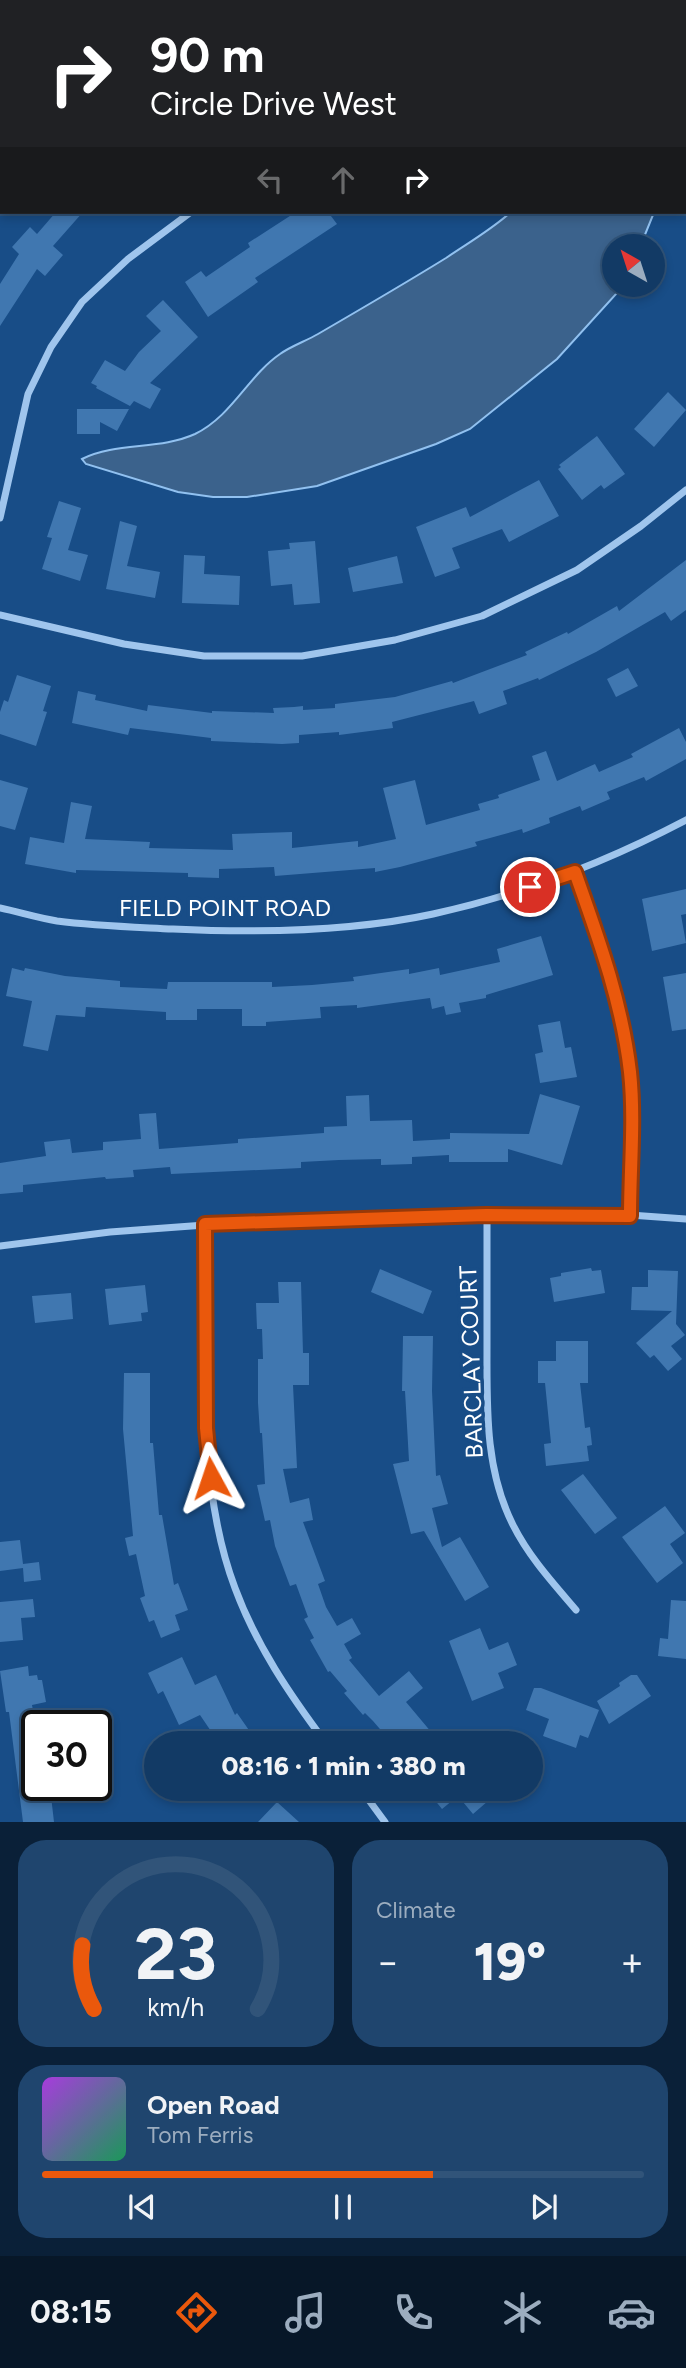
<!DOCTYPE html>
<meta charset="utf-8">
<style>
:root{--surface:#123a65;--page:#1f456e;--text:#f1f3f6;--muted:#9cadbf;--line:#315479;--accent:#ea580c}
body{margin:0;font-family:Figtree,sans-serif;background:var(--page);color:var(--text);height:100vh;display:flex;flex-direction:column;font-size:26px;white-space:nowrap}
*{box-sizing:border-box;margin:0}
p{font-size:23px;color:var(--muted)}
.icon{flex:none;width:38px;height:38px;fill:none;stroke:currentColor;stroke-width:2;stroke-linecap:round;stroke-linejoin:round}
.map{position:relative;height:1822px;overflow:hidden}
.details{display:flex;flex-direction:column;gap:18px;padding:18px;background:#0a2038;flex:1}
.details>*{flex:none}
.top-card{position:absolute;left:0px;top:0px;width:686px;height:214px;box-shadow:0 4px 10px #0003,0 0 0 2px var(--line);background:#202124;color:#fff;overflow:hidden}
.needle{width:46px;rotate:321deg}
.buttons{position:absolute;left:602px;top:234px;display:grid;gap:14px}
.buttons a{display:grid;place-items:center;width:63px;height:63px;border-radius:50%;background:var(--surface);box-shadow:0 4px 10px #0003,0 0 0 2px var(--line);font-size:35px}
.speed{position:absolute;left:21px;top:1710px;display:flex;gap:14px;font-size:35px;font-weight:700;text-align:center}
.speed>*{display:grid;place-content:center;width:91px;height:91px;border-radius:50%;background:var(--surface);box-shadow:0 4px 10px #0003,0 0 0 2px var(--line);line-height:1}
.speed .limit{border:4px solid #111;border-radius:10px;background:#fff;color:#111}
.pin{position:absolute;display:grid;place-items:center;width:60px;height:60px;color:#fff;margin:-30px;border:4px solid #fff;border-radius:50%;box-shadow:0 2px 7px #0007}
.me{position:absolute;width:77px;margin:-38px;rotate:355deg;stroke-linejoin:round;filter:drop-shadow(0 0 5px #0008)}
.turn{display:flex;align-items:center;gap:24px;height:147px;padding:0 35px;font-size:32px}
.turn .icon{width:91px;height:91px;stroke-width:2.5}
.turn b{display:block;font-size:49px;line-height:60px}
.lanes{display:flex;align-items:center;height:66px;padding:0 35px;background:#0003;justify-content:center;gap:35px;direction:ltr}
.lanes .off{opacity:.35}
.big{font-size:52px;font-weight:800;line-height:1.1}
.details .tile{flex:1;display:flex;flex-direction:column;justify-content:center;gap:10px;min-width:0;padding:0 24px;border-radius:28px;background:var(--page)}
.details .dial{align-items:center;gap:0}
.dial svg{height:182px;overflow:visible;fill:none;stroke:var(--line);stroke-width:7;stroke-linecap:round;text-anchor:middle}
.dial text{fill:var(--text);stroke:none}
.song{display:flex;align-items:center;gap:21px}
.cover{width:84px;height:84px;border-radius:10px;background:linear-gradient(135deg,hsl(280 70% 55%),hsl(150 70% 35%))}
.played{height:7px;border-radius:4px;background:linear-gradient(90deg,var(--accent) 65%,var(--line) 65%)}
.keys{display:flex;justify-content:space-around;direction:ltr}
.heat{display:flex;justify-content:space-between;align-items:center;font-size:38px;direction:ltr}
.details .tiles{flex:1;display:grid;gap:18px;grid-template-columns:1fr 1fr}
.tile:last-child{grid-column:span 2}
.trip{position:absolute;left:144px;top:1731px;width:399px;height:70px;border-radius:35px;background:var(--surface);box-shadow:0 4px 10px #0003,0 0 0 2px var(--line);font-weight:800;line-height:70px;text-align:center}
.menu{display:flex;height:112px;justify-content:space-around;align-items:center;background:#071728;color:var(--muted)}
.menu .icon{width:49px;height:49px}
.menu .selected{color:var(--accent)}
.menu b{font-size:32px;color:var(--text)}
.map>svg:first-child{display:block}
.water{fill:#3b628c;stroke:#91c1f0;stroke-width:2}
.building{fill:#4077b0}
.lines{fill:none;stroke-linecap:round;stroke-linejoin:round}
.street{stroke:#9fc5ed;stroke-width:7}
.route-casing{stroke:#983908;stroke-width:18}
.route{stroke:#ea580c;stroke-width:12}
.labels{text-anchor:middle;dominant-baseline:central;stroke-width:7;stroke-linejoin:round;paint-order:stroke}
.street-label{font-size:24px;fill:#fff;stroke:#184d87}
</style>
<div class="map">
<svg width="686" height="1822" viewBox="0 0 686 1822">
<rect width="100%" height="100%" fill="#184d87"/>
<path class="water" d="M 511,212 L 652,212 L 653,215 L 640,247 L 614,247 L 614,285 L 621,285 L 617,293 L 557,359 L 470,429 L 436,444 L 317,486 L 247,497 L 213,497 L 178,492 L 86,464 L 82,459 C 116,442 160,450 195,434 C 232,416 248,376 280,354 C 291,346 306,341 318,334 C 361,309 404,284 446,258 C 468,243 491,230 511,212 Z"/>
<path class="building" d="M 56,212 L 83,212 L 53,246 L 63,255 L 45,276 L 37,269 L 0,326 L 0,284 L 19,254 L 12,247 L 30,227 L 37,234 Z
M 296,212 L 328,212 L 337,224 L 255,278 L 258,282 L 208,317 L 185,282 L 201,271 L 206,277 L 250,247 L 248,243 Z
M 163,300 L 198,337 L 150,383 L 161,389 L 150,409 L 134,401 L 130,406 L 96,388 L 97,386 L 91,383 L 105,360 L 125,371 L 139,352 L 161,331 L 146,316 Z
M 668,392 L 686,410 L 654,447 L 634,429 Z
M 77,409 L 129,409 L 117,431 L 100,422 L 100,434 L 77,434 Z
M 597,436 L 625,474 L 604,489 L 601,485 L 582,500 L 558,469 L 561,467 L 559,465 Z
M 539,480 L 559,516 L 509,542 L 502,529 L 452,548 L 460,568 L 435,577 L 416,527 L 466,507 L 470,517 Z
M 59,501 L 81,508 L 68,550 L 88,555 L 80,581 L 42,569 L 52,538 L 47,537 Z
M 120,521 L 137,526 L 127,566 L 160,572 L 155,598 L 106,589 Z
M 315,541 L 320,603 L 294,605 L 292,584 L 271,586 L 268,551 L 290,549 L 289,543 Z
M 184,555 L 205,556 L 204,574 L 240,576 L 239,605 L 182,603 Z
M 397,556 L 403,583 L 353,592 L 348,568 Z
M 686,560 L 686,610 L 671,621 L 665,612 L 596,652 L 539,680 L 538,678 L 503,691 L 507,704 L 479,714 L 474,701 L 392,722 L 393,728 L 339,735 L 339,732 L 299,735 L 299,743 L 282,744 L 211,741 L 211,738 L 130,728 L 128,735 L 72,723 L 78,691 L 96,695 L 95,700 L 147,711 L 148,705 L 212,713 L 212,711 L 274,713 L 273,708 L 294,707 L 303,706 L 303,710 L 335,708 L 335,704 L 395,697 L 452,681 L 453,683 L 527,655 L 525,652 L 567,632 L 568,634 L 617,606 L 619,611 Z
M 628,668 L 638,686 L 616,697 L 607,679 Z
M 17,675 L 51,686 L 43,711 L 47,712 L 36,746 L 0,734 L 0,712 L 4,700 L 8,702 Z
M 679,728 L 686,742 L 686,759 L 646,781 L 644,777 L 607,792 L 610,799 L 582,811 L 580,806 L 549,818 L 550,823 L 523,833 L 522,829 L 490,838 L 475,842 L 477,846 L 400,867 L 375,872 L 375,868 L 275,876 L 274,867 L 219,869 L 219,878 L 188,877 L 188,873 L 76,870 L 76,873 L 25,864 L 30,837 L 64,843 L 71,802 L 92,806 L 85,839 L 150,842 L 149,848 L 233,850 L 232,834 L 292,832 L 292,848 L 358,841 L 358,847 L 396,839 L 383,788 L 415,780 L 426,825 L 480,810 L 478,804 L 499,798 L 498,795 L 540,780 L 532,756 L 546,751 L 557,781 L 595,764 L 599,772 L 633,757 L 631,754 Z
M 0,780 L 28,788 L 15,830 L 0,826 Z
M 686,889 L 686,914 L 681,915 L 686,943 L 652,951 L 642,899 Z
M 541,936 L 553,975 L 486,995 L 486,998 L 459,1003 L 461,1012 L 446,1015 L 444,1006 L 432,1009 L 430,998 L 357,1008 L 357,1005 L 320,1007 L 321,1018 L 266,1022 L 266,1026 L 242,1026 L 242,1009 L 197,1009 L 197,1020 L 166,1020 L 166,1012 L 86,1007 L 85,1017 L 56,1015 L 48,1051 L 23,1046 L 32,1001 L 6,996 L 12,968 L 24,971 L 25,968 L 65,976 L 120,981 L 120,987 L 167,989 L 168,982 L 272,982 L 272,987 L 312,985 L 354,981 L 353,977 L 409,969 L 409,974 L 439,968 L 440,975 L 500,962 L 497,949 Z
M 686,973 L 686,1029 L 672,1031 L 663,977 Z
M 560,1021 L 565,1048 L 571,1047 L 577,1077 L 540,1083 L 535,1054 L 543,1052 L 538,1025 Z
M 540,1094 L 580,1106 L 562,1165 L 508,1149 L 508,1162 L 449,1162 L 449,1155 L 412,1157 L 412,1164 L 381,1165 L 381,1159 L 339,1160 L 301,1162 L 301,1168 L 171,1174 L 170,1167 L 133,1170 L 134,1177 L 106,1179 L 105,1177 L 23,1185 L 23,1192 L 0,1194 L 0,1163 L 46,1156 L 44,1142 L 70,1139 L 72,1153 L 103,1150 L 103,1142 L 141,1139 L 139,1114 L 156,1113 L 159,1149 L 238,1143 L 238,1139 L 324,1133 L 324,1127 L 347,1126 L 346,1096 L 369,1095 L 370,1121 L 412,1120 L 413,1141 L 450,1139 L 450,1133 L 529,1134 Z
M 591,1268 L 592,1271 L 601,1270 L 605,1293 L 554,1302 L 550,1278 L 561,1276 L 561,1273 Z
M 380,1269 L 432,1291 L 423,1314 L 371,1292 Z
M 648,1270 L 678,1271 L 676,1324 L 685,1335 L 671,1346 L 682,1359 L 668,1371 L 654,1355 L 650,1358 L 636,1343 L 672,1311 L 631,1310 L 632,1287 L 648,1287 Z
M 278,1282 L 301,1282 L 303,1353 L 309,1353 L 309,1385 L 293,1385 L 297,1468 L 283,1469 L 290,1503 L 309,1498 L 313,1520 L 303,1522 L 325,1581 L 318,1584 L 326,1607 L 337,1626 L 352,1618 L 361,1634 L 344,1644 L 352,1658 L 349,1660 L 379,1696 L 409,1671 L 423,1688 L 406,1702 L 432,1733 L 420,1743 L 392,1743 L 373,1721 L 365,1713 L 363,1715 L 344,1693 L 347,1691 L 330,1671 L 328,1672 L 310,1640 L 314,1638 L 304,1619 L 308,1617 L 296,1584 L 290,1586 L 275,1546 L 270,1520 L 265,1521 L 257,1485 L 265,1484 L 262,1433 L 260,1433 L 258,1403 L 258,1359 L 263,1359 L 262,1329 L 257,1329 L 256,1303 L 279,1303 Z
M 145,1285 L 148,1312 L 141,1313 L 142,1321 L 109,1325 L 105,1289 Z
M 71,1293 L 73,1319 L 35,1323 L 32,1296 Z
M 403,1336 L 433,1336 L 432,1391 L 436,1476 L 440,1475 L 448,1504 L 432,1508 L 442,1547 L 460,1537 L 489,1587 L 465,1601 L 424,1531 L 411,1534 L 393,1464 L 409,1461 L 405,1391 L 402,1391 Z
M 556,1341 L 588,1341 L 588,1383 L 580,1383 L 585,1428 L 590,1427 L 592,1445 L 587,1446 L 589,1461 L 546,1466 L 544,1444 L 551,1443 L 545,1383 L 538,1383 L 538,1361 L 556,1361 Z
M 124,1373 L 150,1373 L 150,1443 L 153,1443 L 159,1515 L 162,1515 L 174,1585 L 178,1583 L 188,1610 L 175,1615 L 180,1630 L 161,1638 L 154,1620 L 149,1622 L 140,1598 L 145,1596 L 136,1554 L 129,1556 L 125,1538 L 133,1536 L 123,1429 Z
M 583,1474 L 617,1518 L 595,1534 L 561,1490 Z
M 665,1506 L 685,1533 L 670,1544 L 683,1563 L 657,1583 L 622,1537 Z
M 20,1540 L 23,1564 L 39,1562 L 41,1580 L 24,1582 L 23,1568 L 0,1571 L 0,1542 Z
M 33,1599 L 35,1617 L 21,1618 L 23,1640 L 0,1642 L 0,1602 Z
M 671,1600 L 686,1601 L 686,1659 L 658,1656 L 660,1638 L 668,1639 Z
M 480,1628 L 489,1650 L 508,1642 L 517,1665 L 498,1673 L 504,1688 L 472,1701 L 449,1641 Z
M 182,1657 L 195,1685 L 216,1675 L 235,1715 L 237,1713 L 258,1743 L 219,1743 L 200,1715 L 179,1725 L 163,1691 L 158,1694 L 148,1673 Z
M 28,1666 L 29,1676 L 37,1675 L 38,1680 L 42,1680 L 46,1702 L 32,1705 L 37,1733 L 37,1799 L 51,1796 L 54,1822 L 23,1822 L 9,1712 L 6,1712 L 0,1671 Z
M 631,1675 L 637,1675 L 651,1696 L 609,1724 L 597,1701 L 620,1686 L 619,1683 Z
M 534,1688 L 541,1688 L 599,1710 L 588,1738 L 580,1735 L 576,1748 L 543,1736 L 549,1719 L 526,1710 Z
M 425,1788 L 503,1788 L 473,1814 L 458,1796 L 442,1809 Z
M 277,1802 L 299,1822 L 258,1822 Z"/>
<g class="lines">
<path class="street" d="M 226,0 L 228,2
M 7,2 L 9,0
M 489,2 L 491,0
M 0,5 L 2,4
M 0,518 L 28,394 L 51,347 L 82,302 L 128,259 L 191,212
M 0,615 L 124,644 L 204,656 L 302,656 L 395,640 L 482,616 L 577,570 L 641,526 L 686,490
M 575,872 C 598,937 623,1002 630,1072 C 635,1119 630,1168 630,1215
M 0,908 C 19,912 38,918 57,921 C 95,926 134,927 173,929 C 257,933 350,932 433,914 C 521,895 606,862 686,820
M 487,1215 C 487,1259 487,1303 487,1348 C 487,1408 485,1470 513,1525 C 529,1557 553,1583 576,1610
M 205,1225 C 206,1339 194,1480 235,1588 C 256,1645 290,1695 326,1743
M 0,1246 L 110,1232 L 205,1225 L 487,1215 L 630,1215 L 686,1219
M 360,1788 L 385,1822"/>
</g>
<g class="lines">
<g class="route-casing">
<path id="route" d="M 211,1478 L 206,1428 L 205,1224 L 486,1215 L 630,1216 C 630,1168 635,1119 630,1072 C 622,1002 598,937 575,872 L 530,887"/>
</g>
<use href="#route" class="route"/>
</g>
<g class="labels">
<g class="street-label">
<text x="225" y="907">FIELD POINT ROAD</text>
<text transform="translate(471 1362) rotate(-92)">BARCLAY COURT</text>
</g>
</g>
</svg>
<div class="buttons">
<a><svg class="needle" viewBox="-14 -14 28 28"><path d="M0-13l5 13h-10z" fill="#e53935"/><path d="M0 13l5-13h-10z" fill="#9cadbf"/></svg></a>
</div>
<div class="speed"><div class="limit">30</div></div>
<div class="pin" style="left:530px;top:887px;background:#d93025"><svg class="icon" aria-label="arrive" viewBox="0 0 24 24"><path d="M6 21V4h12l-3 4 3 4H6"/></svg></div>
<svg class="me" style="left:211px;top:1478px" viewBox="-20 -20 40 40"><path d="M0-17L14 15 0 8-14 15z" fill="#ea580c" stroke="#fff" stroke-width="4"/></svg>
<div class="trip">08:16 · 1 min · 380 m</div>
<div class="top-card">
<div class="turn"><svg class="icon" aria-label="right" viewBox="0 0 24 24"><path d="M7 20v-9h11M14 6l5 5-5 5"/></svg><div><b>90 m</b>Circle Drive West</div></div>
<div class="lanes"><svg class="icon off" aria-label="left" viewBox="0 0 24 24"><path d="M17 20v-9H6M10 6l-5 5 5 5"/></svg><svg class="icon off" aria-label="ahead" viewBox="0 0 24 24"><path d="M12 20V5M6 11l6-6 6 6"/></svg><svg class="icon" aria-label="right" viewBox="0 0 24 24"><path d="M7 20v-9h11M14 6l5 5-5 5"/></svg></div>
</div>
</div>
<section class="details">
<div class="tiles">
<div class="tile dial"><svg viewBox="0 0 100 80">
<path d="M14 69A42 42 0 1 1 86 69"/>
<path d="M14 69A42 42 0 0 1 9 41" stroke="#ea580c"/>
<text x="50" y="56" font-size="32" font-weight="700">23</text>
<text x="50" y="72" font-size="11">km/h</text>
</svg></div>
<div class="tile"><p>Climate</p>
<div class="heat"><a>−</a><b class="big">19°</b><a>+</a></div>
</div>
<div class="tile">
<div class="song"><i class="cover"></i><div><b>Open Road</b><p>Tom Ferris</p></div></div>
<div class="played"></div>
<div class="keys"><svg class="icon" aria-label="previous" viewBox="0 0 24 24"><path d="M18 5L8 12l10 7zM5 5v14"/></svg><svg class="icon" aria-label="pause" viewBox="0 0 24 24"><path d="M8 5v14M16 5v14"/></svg><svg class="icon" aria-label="next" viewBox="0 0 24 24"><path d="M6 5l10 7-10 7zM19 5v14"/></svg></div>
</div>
</div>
</section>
<nav class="menu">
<b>08:15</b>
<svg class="icon selected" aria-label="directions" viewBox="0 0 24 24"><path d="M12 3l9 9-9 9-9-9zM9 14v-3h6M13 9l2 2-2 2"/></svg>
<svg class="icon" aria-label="music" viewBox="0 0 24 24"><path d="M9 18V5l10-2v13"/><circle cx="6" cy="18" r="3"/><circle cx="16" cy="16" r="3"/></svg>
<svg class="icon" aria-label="phone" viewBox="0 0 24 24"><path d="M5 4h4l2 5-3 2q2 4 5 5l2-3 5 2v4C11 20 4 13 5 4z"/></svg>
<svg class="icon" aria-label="climate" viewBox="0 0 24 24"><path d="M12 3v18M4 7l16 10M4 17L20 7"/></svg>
<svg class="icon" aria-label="car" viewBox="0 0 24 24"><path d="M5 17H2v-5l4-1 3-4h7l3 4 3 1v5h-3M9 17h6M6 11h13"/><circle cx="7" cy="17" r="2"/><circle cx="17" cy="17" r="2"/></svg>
</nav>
